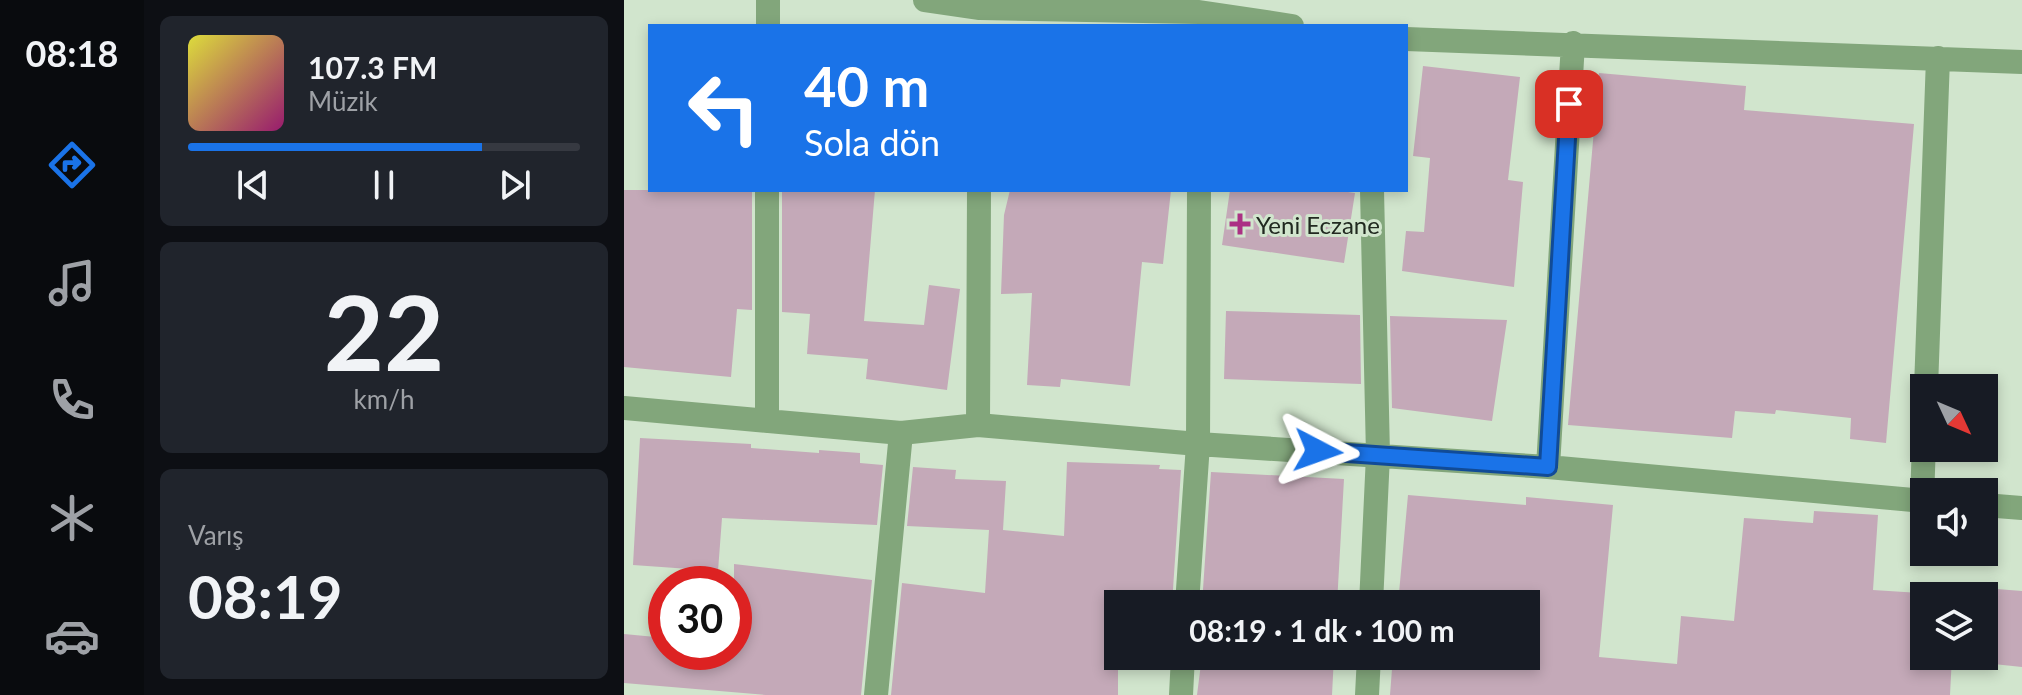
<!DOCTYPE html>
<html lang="tr">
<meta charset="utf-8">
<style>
:root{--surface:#171b24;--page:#20242c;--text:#f1f3f6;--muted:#9ea1a6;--line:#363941;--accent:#1a73e8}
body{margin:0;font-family:Lato,sans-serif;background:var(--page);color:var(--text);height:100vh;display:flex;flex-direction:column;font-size:30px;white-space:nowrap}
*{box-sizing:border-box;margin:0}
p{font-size:26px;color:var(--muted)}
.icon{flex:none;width:44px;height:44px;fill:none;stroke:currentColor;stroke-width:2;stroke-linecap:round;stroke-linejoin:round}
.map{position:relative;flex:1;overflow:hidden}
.side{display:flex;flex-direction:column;gap:16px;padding:16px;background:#0d0f14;width:480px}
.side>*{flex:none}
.guide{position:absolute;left:24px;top:24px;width:760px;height:168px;border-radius:0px;box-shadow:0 4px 12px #0003;background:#1a73e8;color:#fff;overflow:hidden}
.needle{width:52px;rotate:134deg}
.controls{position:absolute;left:1286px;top:374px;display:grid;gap:16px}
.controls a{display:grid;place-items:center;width:88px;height:88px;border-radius:0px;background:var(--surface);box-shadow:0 4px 12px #0003;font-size:40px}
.speed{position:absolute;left:24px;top:566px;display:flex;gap:16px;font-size:40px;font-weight:700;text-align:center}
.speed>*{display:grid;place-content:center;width:104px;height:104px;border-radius:50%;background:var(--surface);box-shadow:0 4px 12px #0003;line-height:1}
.speed .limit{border:12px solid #d22;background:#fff;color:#111}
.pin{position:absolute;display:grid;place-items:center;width:68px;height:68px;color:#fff;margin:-34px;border-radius:16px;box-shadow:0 4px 12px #0006}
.me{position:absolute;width:88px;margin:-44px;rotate:94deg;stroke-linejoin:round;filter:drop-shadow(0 0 6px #0008)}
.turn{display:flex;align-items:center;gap:28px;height:168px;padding:0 24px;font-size:36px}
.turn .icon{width:104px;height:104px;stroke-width:2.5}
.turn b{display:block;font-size:56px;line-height:68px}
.big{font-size:60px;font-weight:700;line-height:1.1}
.side .widget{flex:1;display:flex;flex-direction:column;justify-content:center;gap:12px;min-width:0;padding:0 28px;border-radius:12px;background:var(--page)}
.side .dial{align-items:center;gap:0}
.dial b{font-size:104px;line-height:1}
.song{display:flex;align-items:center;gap:24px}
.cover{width:96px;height:96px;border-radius:12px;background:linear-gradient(135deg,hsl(60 70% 55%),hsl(320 70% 35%))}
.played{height:8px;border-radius:4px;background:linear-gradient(90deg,var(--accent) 75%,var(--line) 75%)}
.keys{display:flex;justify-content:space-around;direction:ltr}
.trip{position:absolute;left:480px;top:590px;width:436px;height:80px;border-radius:0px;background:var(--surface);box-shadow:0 4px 12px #0003;font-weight:700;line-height:80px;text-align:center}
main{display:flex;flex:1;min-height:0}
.menu{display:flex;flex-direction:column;width:144px;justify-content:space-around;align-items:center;background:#090b0e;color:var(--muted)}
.menu .icon{width:56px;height:56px}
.menu .selected{color:var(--accent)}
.menu b{font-size:36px;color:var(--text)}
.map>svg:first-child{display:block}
.building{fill:#c4a9b8}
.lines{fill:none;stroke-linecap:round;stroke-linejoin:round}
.street{stroke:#82a67b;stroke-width:24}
.route-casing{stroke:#114b97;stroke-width:20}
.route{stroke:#1a73e8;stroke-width:14}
.poi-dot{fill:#ab3184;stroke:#d1e5cd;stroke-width:3}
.labels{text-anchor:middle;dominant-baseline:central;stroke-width:6;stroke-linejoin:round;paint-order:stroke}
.poi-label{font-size:24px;fill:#212920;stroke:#d1e5cd;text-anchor:start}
</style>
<main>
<nav class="menu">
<b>08:18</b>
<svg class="icon selected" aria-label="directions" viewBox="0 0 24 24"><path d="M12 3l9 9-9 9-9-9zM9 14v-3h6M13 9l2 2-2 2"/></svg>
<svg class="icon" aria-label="music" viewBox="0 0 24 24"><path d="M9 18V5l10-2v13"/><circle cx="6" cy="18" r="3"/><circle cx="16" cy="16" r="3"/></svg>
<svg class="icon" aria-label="phone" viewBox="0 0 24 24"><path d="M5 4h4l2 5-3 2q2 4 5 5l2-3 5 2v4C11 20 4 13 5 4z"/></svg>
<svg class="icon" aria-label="climate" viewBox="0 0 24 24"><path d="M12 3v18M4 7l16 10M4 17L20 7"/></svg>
<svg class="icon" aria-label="car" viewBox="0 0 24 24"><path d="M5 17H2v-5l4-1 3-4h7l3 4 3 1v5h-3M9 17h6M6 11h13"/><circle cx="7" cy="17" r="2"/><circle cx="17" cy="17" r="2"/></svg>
</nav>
<section class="side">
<div class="widget">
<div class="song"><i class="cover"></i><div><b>107.3 FM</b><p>Müzik</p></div></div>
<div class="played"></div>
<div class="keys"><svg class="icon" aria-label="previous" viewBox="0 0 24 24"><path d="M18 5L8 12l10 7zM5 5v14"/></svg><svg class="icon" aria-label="pause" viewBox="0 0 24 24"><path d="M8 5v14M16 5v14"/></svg><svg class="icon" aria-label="next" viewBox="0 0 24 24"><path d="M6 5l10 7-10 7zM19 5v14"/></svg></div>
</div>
<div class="widget dial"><b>22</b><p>km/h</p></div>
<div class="widget"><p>Varış</p><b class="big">08:19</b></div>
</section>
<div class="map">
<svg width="1398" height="695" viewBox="0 0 1398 695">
<rect width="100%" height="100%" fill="#d1e5cd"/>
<path class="building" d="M 799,66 L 896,77 L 884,180 L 899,182 L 890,287 L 778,271 L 782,231 L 800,232 L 806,158 L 789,156 Z
M 975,73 L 1122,86 L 1120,110 L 1290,124 L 1262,443 L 1226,439 L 1227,418 L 1152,410 L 1151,414 L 1111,411 L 1108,438 L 944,425 Z
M 0,190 L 128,190 L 128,310 L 113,309 L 107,377 L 0,367 Z
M 158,190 L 251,190 L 240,321 L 300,325 L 305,285 L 336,289 L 323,390 L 242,379 L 244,359 L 183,354 L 186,314 L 158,312 Z
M 386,190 L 547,190 L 539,264 L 518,262 L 506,386 L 437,379 L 436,387 L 403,385 L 408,293 L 377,294 L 380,215 Z
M 606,190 L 710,190 L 731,193 L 720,263 L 598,245 Z
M 602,311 L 736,315 L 737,384 L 600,379 Z
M 766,316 L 883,320 L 868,421 L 768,408 Z
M 16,438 L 127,444 L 127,448 L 195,453 L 195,450 L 236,453 L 236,463 L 259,465 L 253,525 L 98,518 L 94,571 L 9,565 Z
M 443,462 L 536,465 L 535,469 L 557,470 L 548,604 L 494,604 L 494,695 L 267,695 L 278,583 L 361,593 L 365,530 L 283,526 L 289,467 L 332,470 L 331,479 L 382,481 L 379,530 L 440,536 Z
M 587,472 L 720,479 L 713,604 L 578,604 Z
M 784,495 L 902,505 L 902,497 L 989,505 L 975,657 L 1053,664 L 1057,616 L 1110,621 L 1120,518 L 1189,523 L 1190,511 L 1254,515 L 1249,590 L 1296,593 L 1291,656 L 1328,656 L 1326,695 L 766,695 L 769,656 L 902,656 L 902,604 L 774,604 Z
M 110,564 L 248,580 L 237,695 L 142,695 L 0,683 L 0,634 L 42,638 L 42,652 L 110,652 Z
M 1360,588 L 1398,591 L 1398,667 L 1360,663 Z
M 578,656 L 710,656 L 708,695 L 573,695 Z"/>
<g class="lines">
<path class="street" d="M 301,0 L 356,8 L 575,12 L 668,26
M 144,26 L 144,0
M 782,39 L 1398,62
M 1302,388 L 1314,58
M 0,408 L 277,433 L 354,425 L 574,444 L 924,467 L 1300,501
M 143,421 L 143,190
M 354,425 L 355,190
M 924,467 L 949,43
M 1298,501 L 1300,441
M 1360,505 L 1398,508
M 563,604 L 574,444 L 575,190
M 747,604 L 754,455 L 748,190
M 252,695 L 277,433
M 557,695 L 559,656
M 743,695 L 745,656"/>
</g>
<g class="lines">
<g class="route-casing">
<path id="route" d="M 694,451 L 924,467 L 945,104"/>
</g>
<use href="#route" class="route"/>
</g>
<path class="poi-dot" d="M612 212h8v8h8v8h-8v8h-8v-8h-8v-8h8z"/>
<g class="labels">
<g class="poi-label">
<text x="632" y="224">Yeni Eczane</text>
</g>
</g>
</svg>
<div class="controls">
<a><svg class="needle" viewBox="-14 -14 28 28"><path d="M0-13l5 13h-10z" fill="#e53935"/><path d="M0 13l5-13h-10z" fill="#9ea1a6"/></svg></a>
<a><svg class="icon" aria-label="sound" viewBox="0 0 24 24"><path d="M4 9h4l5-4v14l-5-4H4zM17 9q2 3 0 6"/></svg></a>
<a><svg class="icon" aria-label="layers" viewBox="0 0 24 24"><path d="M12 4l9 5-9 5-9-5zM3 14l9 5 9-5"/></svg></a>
</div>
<div class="speed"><div class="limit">30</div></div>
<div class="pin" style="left:945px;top:104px;background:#d93025"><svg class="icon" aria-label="arrive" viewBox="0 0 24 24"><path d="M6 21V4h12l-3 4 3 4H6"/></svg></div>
<svg class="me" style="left:694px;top:451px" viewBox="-20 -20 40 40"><path d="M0-17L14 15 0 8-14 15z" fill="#1a73e8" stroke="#fff" stroke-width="4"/></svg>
<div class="trip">08:19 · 1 dk · 100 m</div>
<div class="guide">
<div class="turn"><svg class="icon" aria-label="left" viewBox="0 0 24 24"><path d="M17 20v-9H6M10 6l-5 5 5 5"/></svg><div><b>40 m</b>Sola dön</div></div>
</div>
</div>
</main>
